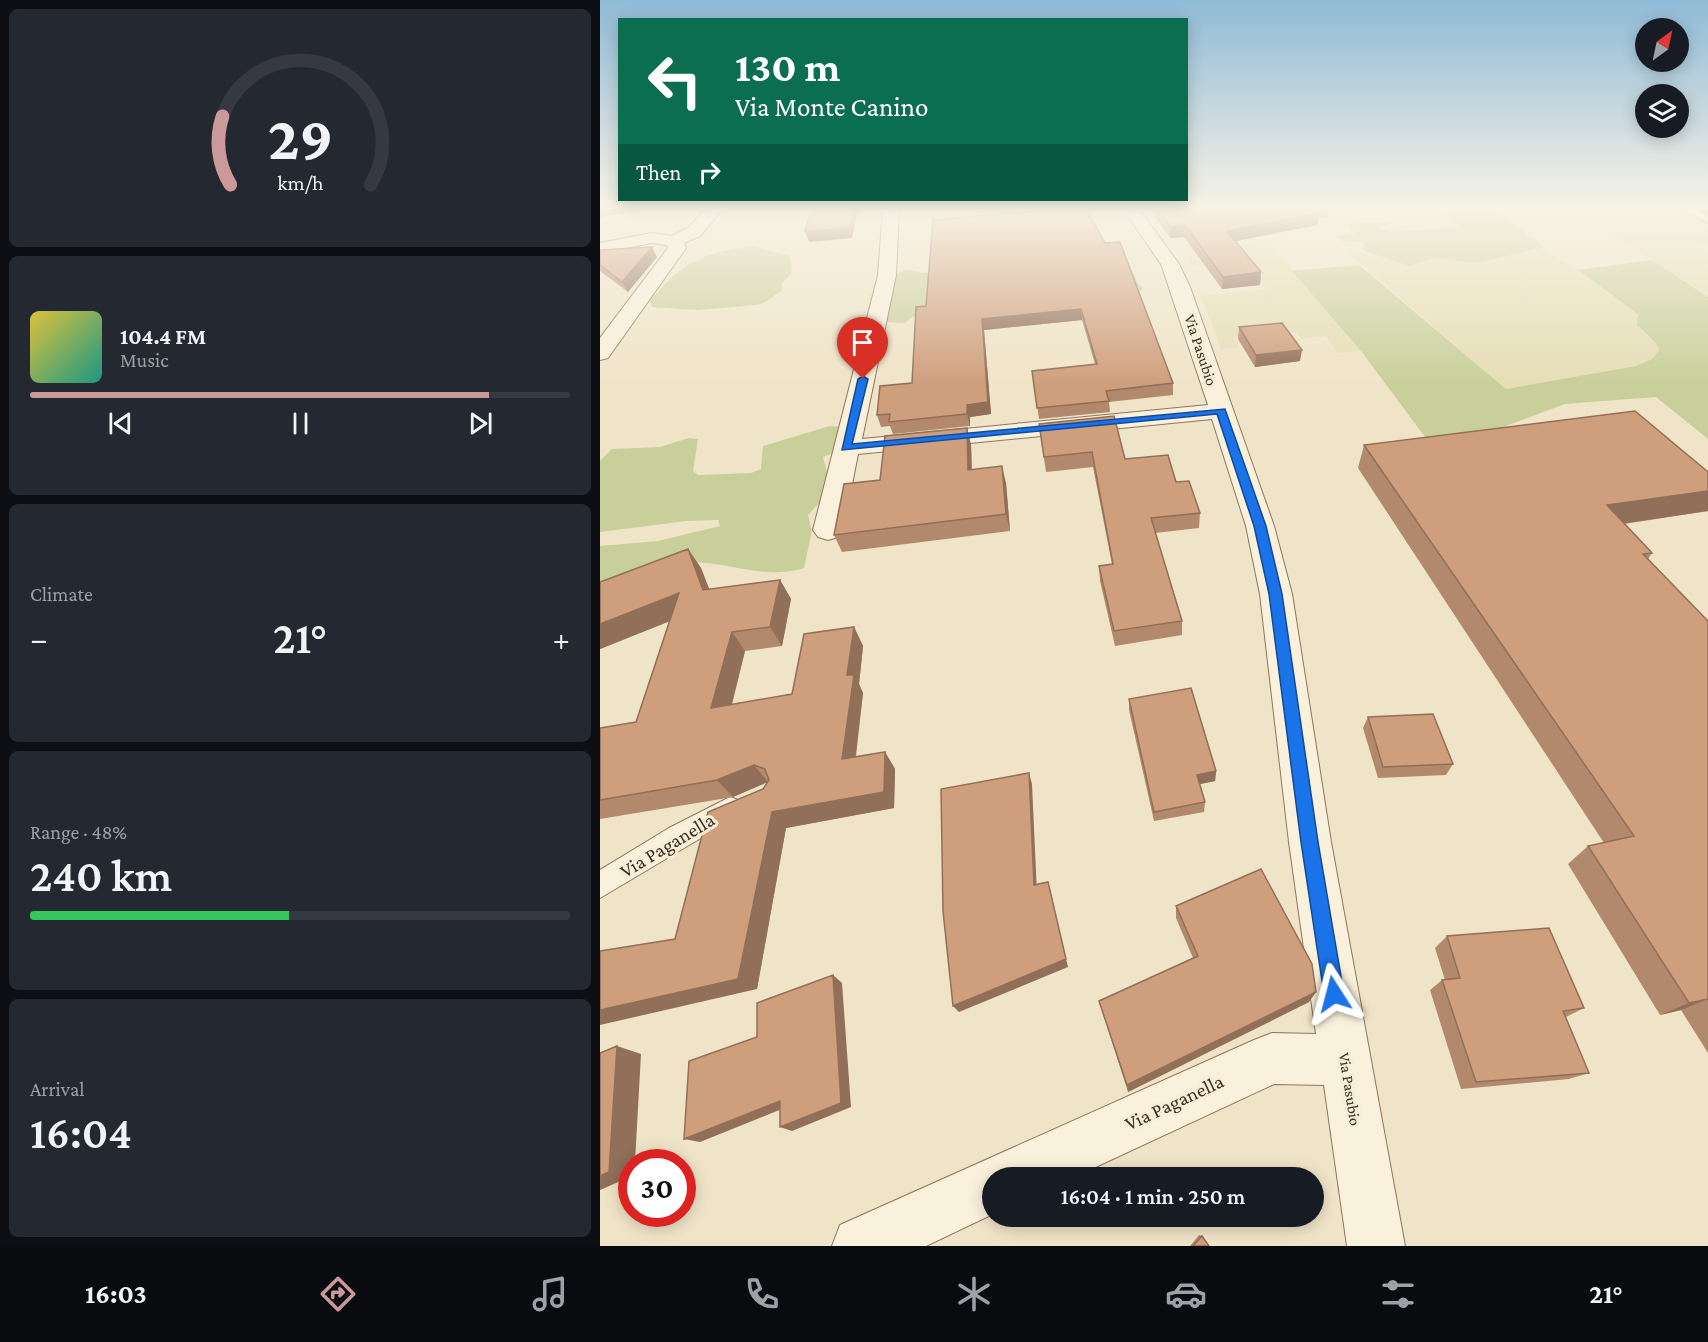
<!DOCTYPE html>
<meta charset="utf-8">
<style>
:root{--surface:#171b24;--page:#242831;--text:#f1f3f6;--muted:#9ea1a6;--line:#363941;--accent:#cc999b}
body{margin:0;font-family:"Crimson Pro",serif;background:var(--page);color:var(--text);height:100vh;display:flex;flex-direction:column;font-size:22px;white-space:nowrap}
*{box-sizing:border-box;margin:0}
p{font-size:20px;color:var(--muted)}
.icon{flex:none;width:33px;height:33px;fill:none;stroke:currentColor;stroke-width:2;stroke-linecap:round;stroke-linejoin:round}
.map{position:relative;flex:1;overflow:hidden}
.panel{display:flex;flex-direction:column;gap:9px;padding:9px;background:#0d0f14;width:600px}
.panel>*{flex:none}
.guide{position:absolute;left:18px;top:18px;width:570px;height:183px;border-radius:0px;box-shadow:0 3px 15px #0003;background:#0b6e4f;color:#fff;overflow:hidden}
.needle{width:39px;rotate:33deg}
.fabs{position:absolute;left:1035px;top:18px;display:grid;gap:12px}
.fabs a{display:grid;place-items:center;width:54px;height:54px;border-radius:50%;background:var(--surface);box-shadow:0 3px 15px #0003;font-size:30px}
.speed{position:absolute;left:18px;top:1149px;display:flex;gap:12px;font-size:30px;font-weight:700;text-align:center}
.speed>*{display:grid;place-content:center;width:78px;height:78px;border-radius:50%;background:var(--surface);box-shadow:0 3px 15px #0003;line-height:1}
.speed .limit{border:9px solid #d22;background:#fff;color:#111}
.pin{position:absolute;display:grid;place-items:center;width:51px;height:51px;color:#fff;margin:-62px -26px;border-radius:50% 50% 50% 0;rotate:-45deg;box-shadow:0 0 6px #0007}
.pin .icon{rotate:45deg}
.me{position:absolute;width:66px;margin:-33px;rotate:351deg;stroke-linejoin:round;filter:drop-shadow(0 0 4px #0008)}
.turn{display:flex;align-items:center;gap:21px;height:126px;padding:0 18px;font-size:27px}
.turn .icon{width:78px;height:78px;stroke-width:2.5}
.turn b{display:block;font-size:42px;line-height:51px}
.then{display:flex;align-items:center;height:57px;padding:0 18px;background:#0003;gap:12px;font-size:22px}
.big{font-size:45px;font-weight:600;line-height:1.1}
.panel .widget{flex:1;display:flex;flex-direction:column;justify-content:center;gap:9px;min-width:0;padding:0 21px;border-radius:9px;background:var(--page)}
.panel .dial{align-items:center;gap:0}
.dial svg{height:156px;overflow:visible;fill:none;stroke:var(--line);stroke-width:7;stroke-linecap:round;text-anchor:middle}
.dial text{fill:var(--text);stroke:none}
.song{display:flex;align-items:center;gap:18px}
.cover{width:72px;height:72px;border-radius:9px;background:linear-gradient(135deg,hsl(50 70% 55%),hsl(170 70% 35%))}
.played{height:6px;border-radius:3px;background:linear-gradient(90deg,var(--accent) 85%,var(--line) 85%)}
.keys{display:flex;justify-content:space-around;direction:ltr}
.heat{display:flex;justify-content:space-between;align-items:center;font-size:33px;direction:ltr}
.charge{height:9px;border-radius:4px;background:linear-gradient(90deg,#34c759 48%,var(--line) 0)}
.trip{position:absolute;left:382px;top:1167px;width:342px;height:60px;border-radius:30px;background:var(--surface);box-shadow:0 3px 15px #0003;font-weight:600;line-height:60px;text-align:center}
.dock{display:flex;height:96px;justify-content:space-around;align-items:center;background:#090b0e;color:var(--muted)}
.dock .icon{width:42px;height:42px}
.dock .selected{color:var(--accent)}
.dock b{font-size:27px;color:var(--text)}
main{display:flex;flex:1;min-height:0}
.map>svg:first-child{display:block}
.farmland{fill:#e6deb5}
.green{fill:#c9cf9b}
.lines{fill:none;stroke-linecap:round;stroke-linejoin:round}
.lane-casing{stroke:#8d765c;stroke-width:2}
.street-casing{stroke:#8d765c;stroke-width:2}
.lane{fill:#faf1dc;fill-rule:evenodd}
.street{fill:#faf1dc;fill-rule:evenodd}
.wall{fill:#b2896c}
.shaded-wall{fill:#916f58}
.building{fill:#cf9f7d;stroke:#916f58;stroke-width:1.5}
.route{fill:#1a73e8;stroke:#114b97;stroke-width:1.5}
.labels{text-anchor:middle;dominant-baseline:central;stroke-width:6;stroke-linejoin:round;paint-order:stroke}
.street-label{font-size:16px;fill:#3d2e20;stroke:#f7eed8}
.near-street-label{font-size:20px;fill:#3d2e20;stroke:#f7eed8}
</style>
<main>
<section class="panel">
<div class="widget dial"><svg viewBox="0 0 100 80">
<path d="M14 69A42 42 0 1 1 86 69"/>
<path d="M14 69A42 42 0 0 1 10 34" stroke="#cc999b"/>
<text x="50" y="56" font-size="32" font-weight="700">29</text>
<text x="50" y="72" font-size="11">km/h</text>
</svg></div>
<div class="widget">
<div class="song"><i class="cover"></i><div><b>104.4 FM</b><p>Music</p></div></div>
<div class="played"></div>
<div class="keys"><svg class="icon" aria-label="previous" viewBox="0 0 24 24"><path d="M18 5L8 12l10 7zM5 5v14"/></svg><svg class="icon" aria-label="pause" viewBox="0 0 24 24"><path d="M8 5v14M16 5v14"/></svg><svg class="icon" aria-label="next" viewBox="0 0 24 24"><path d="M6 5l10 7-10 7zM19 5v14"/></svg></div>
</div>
<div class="widget"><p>Climate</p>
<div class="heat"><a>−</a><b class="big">21°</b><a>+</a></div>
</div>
<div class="widget"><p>Range · 48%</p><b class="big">240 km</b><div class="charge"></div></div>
<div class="widget"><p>Arrival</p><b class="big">16:04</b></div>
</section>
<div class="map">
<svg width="1108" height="1246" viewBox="0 0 1108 1246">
<rect width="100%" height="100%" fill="#f0e4c8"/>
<path class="farmland" d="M 972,209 L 1076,209 L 1108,225 L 1108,244 L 1095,246 L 1108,253 L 1108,292 L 1103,293 Z
M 664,240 L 668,240 L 761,351 L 738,353 L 726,336 L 701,339 L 695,332 L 633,338 L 638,347 L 621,349 L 601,296 L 665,289 L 650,268 L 591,265 L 587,256 Z
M 940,248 L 978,270 L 1038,314 L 1041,331 L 1057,343 L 1059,350 L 1052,359 L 1036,366 L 906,389 L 747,252 L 765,251 L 809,266 L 833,258 L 877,263 Z"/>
<path class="green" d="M 838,209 L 892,209 L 944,247 L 877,263 L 833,258 L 809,266 L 765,251 L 761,248 L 766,247 L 760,241 L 744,242 L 737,236 L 755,234 L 747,224 L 790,222 L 794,224 L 782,226 L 781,228 L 791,232 L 860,227 Z
M 155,247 L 189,256 C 194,270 193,273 182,283 L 181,291 L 164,303 L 156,305 L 98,310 L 52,307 L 50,301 C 81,263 105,250 155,247 Z
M 1052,260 L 1108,297 L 1108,439 L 1056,397 L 965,404 L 879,436 L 831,445 L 761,351 L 692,271 L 759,265 L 906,389 L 1036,366 L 1052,359 L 1059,350 L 1056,343 L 1037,325 L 1038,314 L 978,270 Z
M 365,267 L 516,269 L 534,274 L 537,282 L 543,288 L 538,293 L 327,313 L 312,317 L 305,323 L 284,322 L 290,276 L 306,270 L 325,273 Z
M 230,426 L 248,427 L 246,448 L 223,457 L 227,473 L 233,477 L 237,495 L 218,504 L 208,515 L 212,531 L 204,568 C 167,580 131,563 94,562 C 74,562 23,579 0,584 L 0,546 L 58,541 L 120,526 L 118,520 L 86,521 L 0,532 L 0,461 L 12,449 L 60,447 L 89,438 L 98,439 L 93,471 L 98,475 L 151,473 L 161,469 L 163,446 Z"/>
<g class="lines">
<g class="lane-casing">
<path id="lane" d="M 1082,209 L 1094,209 L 1108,216 L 1108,223 Z
M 130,797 L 138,800 L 142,808 L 138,816 L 0,898 L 0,870 L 69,828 Z"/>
</g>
<g class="street-casing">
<path id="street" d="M 106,209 L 123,209 L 100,236 L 84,243 L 86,248 L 8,358 L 0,360 L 0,338 L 68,248 L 67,245 L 52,243 L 0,253 L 0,243 L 52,233 L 72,236 L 88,228 Z
M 283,209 L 299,209 L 296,275 L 262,439 L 608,405 L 561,264 L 523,209 L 539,209 L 579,264 L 590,287 L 674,526 L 692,594 L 731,842 L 805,1246 L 747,1246 L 724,1085 L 674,1084 L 472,1178 L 393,1178 L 393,1214 L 326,1246 L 232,1246 L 240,1225 L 654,1040 L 672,1033 L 716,1034 L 689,842 L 660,594 L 646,526 L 612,419 L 258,454 L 243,530 L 238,537 L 228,540 L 218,537 L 213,530 L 278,275 Z"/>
</g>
<use href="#lane" class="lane"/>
<use href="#street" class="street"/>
</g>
<path class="wall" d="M 459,209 L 573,383 L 573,395 L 509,402 L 510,412 L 439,419 L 432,371 L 495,364 L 482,320 L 384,330 L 391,414 L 370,417 L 370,426 L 293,434 L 290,426 L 281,427 L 277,415 L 312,383 L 326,306 Z
M 550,209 L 729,209 L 728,218 L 718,218 L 717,225 L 635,241 L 661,272 L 660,285 L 622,289 L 584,237 L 570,238 Z
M 1096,209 L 1108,209 L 1108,215 Z
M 0,250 L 57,257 L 28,292 L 0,271 Z
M 639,327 L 700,361 L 655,367 L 638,339 Z
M 439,424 L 525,459 L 576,482 L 600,513 L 599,528 L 555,533 L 582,621 L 582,635 L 515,646 L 500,581 L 499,566 L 512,564 L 493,467 L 446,472 Z
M 367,428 L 371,445 L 372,470 L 406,483 L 410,531 L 242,552 L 234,535 L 280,480 Z
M 764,445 L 1108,472 L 1108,511 L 1024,524 L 1052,553 L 1048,559 L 1108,621 L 1108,1053 L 1081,1010 L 1060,1015 L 968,864 L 988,846 L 1004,843 L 758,468 Z
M 88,549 L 101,568 L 109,589 L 180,580 L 191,599 L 182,646 L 145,651 L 132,705 L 192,694 L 254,627 L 263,646 L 259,684 L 263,693 L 256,757 L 285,752 L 295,769 L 294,808 L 186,828 L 157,989 L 75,939 L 167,782 L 133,797 L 0,819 L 0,728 L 36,722 L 69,621 L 0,649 L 0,582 Z
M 529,699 L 616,771 L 615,781 L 600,784 L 605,802 L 604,812 L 554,821 L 529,710 Z
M 768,717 L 853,764 L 846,775 L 778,778 L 763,728 Z
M 576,906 L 709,1002 L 528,1092 L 499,1001 L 593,958 L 576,918 Z
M 847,936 L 984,1008 L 966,1017 L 989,1073 L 969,1079 L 861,1089 L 830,990 L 842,980 L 845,980 L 835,948 Z
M 599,1235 L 602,1236 L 609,1246 L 590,1246 Z"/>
<path class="shaded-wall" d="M 0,209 L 53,209 L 0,217 Z
M 253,209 L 258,209 L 252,238 L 209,242 L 205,231 Z
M 719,213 L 717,225 L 626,243 L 627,231 Z
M 585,225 L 584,237 L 570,238 L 570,226 Z
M 52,247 L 57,257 L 28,292 L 22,282 Z
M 661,272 L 660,285 L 622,289 L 623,277 Z
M 481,309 L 482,320 L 384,330 L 391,414 L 370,417 L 370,426 L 367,414 L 367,405 L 382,319 Z
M 702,350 L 700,361 L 655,367 L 656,355 Z
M 367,428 L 371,445 L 372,487 L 368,470 Z
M 402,466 L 406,483 L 410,531 L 406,514 Z
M 1108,491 L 1108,511 L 992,528 L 1007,505 Z
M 88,549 L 101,568 L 117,609 L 103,590 Z
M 180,580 L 191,599 L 182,646 L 170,627 Z
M 79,593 L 93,612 L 0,649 L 0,624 Z
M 254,627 L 263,646 L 259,684 L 263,693 L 253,776 L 242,759 L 247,675 Z
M 132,632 L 145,651 L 126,726 L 111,708 Z
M 285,752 L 295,769 L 294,808 L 186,828 L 157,989 L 0,1025 L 0,1010 L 138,979 L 172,812 Z
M 154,765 L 168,782 L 133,797 L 117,780 Z
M 616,771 L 615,781 L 596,785 L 597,775 Z
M 429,773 L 432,784 L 437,894 L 434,885 Z
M 448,882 L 468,967 L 359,1012 L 353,1006 Z
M 233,975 L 242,983 L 251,1107 L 192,1131 L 180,1127 Z
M 716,992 L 709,1002 L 528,1092 L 527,1085 Z
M 1108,999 L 1081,1010 L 1060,1015 L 1089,1003 Z
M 17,1046 L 41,1054 L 35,1162 L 32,1162 L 32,1176 L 0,1190 L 0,1176 Z
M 180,1101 L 192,1105 L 100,1142 L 84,1139 Z"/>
<path class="building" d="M 212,209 L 253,209 L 249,228 L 205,231 Z
M 459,209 L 486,209 L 505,243 L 520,242 L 573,383 L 506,391 L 509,401 L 437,408 L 432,371 L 497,364 L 481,309 L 382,319 L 388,402 L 367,405 L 367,414 L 289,422 L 290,414 L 277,415 L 280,386 L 312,383 L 316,307 L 326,306 L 333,220 Z
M 558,209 L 715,209 L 719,213 L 627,231 L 661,272 L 623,277 L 585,225 L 570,226 Z
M 52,247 L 22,282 L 0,265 L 0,250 Z
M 682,323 L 702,350 L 656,355 L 639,327 Z
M 1035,411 L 1108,472 L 1108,491 L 1007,505 L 1052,553 L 1043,554 L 1108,621 L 1108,999 L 1089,1003 L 988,846 L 1034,836 L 764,445 Z
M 514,416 L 525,459 L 568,455 L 576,482 L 589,481 L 600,513 L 551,518 L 582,621 L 514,631 L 499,566 L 513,564 L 492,452 L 444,457 L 439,424 Z
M 367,428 L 368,470 L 402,466 L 406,514 L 234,535 L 244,484 L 280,480 L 285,436 Z
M 88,549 L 103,590 L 180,580 L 170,627 L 132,632 L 111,708 L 192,694 L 204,634 L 254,627 L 247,675 L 254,675 L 242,759 L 285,752 L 284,792 L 172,812 L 138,979 L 0,1010 L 0,951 L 75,939 L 108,812 L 163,789 L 169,780 L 165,769 L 154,765 L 117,780 L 0,800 L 0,728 L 36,722 L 79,593 L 0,624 L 0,582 Z
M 591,688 L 616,771 L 597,775 L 605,802 L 554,812 L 529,699 Z
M 833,714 L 853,764 L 783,767 L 768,717 Z
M 429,773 L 434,885 L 448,882 L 466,959 L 353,1006 L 343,911 L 341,789 Z
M 661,869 L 712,964 L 716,992 L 527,1085 L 499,1001 L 598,956 L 576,906 Z
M 949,928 L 984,1008 L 963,1011 L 989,1073 L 876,1082 L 842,980 L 860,978 L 847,936 Z
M 233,975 L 241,1103 L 180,1127 L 180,1101 L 84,1139 L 89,1061 L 157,1037 L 157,1003 Z
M 17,1046 L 9,1172 L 0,1176 L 0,1053 Z
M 602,1236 L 609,1246 L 593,1246 Z"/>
<linearGradient id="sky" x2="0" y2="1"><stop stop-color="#8fbad6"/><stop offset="0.54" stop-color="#f8f3e6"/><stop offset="1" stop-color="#f8f3e6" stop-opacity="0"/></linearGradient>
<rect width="1108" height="384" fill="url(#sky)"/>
<path class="route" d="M 263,376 L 268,379 L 252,444 L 625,409 L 666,526 L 682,594 L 718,842 L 744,994 L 741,1001 L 734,1004 L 727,1001 L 724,994 L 701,842 L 669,594 L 654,526 L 617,414 L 242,450 L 258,379 Z"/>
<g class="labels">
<g class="street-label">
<text transform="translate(601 350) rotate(72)">Via Pasubio</text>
<text transform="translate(750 1089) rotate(81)">Via Pasubio</text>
</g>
<g class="near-street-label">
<text transform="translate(67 845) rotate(-31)">Via Paganella</text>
<text transform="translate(574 1102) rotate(-25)">Via Paganella</text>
</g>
</g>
</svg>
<div class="fabs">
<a><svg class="needle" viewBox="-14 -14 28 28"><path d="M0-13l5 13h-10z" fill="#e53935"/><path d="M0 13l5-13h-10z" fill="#9ea1a6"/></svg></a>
<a><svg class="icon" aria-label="layers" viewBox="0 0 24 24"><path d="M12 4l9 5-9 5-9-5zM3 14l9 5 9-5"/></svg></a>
</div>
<div class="speed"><div class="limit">30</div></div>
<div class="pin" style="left:263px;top:379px;background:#d93025"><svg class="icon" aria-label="arrive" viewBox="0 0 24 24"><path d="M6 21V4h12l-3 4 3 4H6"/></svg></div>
<svg class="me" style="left:734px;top:994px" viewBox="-20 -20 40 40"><path d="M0-17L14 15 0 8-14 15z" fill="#1a73e8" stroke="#fff" stroke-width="4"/></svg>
<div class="trip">16:04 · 1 min · 250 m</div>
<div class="guide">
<div class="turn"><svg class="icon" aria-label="left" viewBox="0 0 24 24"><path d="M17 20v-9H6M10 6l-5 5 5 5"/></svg><div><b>130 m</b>Via Monte Canino</div></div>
<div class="then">Then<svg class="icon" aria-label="right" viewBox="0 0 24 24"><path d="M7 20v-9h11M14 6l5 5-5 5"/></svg></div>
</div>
</div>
</main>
<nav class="dock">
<b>16:03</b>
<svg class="icon selected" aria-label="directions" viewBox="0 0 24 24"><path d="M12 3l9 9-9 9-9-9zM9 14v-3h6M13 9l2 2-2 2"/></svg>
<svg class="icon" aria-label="music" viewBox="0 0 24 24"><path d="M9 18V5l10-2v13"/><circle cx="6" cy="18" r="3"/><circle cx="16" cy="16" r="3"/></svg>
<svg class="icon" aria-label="phone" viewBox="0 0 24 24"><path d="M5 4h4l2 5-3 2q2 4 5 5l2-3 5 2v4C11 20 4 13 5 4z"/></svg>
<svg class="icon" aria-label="climate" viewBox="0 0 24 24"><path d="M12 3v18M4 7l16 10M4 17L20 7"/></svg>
<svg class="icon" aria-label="car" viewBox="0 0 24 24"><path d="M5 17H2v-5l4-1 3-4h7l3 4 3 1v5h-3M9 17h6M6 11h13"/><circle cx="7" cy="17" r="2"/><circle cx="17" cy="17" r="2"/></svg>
<svg class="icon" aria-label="filters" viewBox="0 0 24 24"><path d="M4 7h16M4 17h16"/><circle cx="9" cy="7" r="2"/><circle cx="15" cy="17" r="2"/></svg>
<b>21°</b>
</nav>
